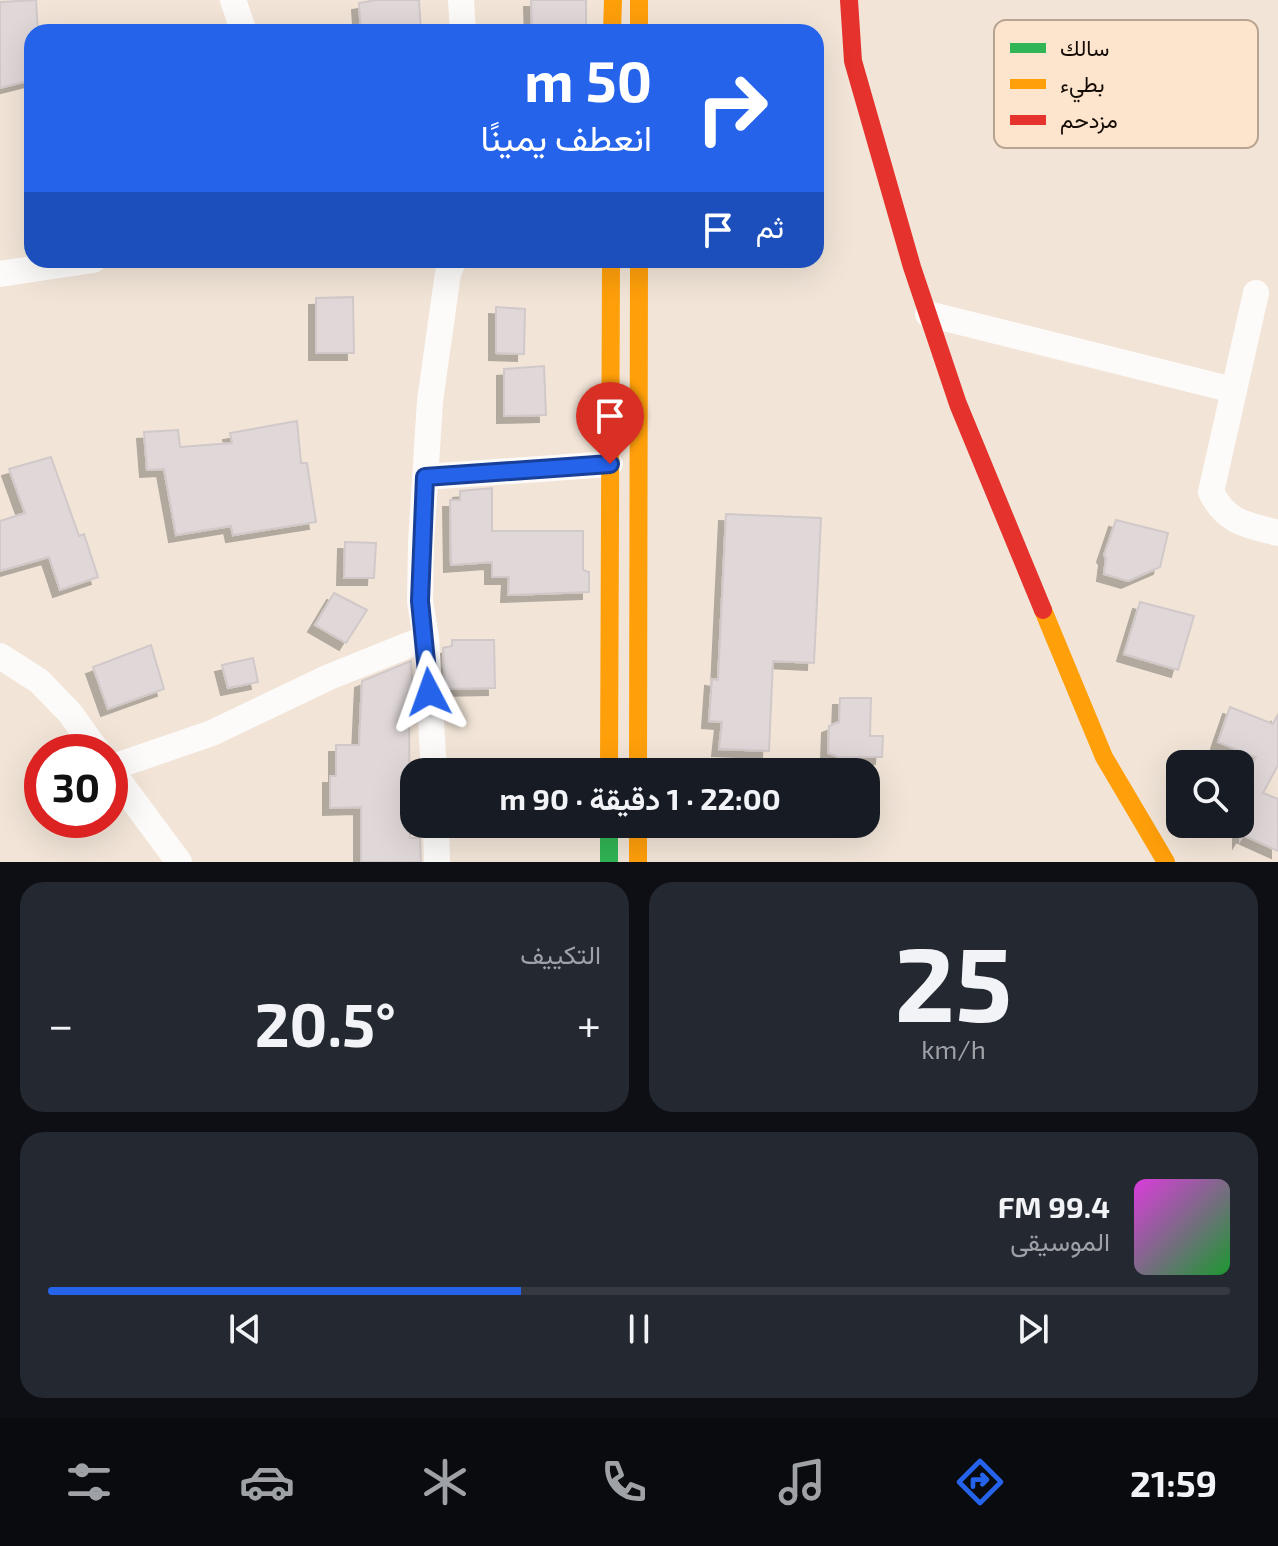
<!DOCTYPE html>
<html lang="ar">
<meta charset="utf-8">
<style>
:root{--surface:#171b24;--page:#242831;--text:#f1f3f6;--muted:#9ea1a6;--line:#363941;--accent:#2563eb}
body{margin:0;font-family:"Exo 2",Vazirmatn,sans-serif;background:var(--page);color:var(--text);direction:rtl;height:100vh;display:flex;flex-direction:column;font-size:30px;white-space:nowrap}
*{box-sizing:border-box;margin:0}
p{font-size:26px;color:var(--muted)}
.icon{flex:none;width:44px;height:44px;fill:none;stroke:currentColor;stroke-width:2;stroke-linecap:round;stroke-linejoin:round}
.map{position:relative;height:862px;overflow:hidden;direction:ltr}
.drawer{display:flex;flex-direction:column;gap:20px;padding:20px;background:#0d0f14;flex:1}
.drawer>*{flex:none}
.guide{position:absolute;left:24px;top:24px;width:800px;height:244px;border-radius:24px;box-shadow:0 8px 32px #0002;direction:rtl;background:#2563eb;color:#fff;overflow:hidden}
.tools{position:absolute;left:1166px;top:750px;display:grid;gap:16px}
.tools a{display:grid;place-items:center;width:88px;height:88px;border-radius:16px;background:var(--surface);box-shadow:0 8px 32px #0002;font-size:40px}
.speed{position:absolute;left:24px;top:734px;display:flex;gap:16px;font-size:40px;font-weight:700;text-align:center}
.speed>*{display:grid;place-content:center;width:104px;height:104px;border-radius:50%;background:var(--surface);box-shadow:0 8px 32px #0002;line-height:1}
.speed .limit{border:12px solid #d22;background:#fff;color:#111}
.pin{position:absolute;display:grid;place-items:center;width:68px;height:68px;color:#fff;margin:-82px -34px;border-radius:50% 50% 50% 0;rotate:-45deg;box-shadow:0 0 8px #0007}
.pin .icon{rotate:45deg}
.me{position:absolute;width:88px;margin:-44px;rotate:356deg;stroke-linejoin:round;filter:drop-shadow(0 0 6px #0008)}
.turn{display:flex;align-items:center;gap:28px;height:168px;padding:0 40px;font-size:36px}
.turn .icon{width:104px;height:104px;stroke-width:2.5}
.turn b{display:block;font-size:56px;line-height:68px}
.then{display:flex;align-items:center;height:76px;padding:0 40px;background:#0003;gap:16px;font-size:30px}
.big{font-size:60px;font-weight:700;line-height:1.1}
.drawer .card{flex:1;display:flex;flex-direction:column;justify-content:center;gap:12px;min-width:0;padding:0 28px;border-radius:24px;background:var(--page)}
.drawer .dial{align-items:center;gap:0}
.dial b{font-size:104px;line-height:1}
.song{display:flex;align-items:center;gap:24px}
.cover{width:96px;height:96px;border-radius:12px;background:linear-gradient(135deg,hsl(300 70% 55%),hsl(130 70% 35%))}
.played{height:8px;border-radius:4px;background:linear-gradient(90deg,var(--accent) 40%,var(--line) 40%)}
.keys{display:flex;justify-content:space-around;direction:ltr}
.heat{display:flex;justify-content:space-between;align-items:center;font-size:44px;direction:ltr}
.drawer .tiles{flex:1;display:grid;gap:20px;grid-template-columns:1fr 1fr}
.card:last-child{grid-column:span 2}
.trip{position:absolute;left:400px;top:758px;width:480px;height:80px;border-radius:24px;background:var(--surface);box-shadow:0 8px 32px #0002;font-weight:700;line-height:80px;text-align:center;direction:rtl}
.menu{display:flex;height:128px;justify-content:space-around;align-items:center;background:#090b0e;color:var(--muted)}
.menu .icon{width:56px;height:56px}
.menu .current{color:var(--accent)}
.menu b{font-size:36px;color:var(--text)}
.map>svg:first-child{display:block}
.building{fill:#e0d7d8;stroke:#d1c9c9;stroke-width:2;filter:url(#shadow)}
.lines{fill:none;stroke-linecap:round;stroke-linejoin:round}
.street{stroke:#fdfbf9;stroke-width:26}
.fast{stroke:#30b455;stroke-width:18}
.slow{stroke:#ff9f0a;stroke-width:18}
.jam{stroke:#e5322d;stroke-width:18}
.route-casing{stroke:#184099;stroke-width:20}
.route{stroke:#2563eb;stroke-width:14}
.key{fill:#fde4cd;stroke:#b7a391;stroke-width:2}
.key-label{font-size:22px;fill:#140c05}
</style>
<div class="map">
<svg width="1278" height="862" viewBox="0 0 1278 862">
<defs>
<filter id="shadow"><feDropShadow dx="-7" dy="7" stdDeviation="0" flood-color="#0004"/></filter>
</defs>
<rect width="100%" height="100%" fill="#f2e5d8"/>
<path class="building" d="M 36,0 L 38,32 L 32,32 L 32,80 L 0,88 L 0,2 Z
M 376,0 L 419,0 L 421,32 L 361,32 L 359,3 Z
M 531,0 L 586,0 L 586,32 L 532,32 Z
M 353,297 L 354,353 L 316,353 L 316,298 Z
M 496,307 L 525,309 L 524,354 L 496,353 Z
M 544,366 L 546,415 L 504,416 L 504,369 Z
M 297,421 L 301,463 L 307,463 L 316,522 L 233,535 L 231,526 L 176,535 L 164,469 L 147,470 L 144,432 L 178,430 L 180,447 L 232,443 L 230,433 Z
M 51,457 L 79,536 L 84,534 L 98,577 L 60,590 L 49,557 L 0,571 L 0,521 L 25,513 L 9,469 Z
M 492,488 L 492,531 L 583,531 L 583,570 L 589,572 L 589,592 L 508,595 L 509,577 L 492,577 L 492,562 L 451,565 L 450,500 L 460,500 L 460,491 Z
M 726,514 L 821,518 L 814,663 L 773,661 L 769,751 L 719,749 L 722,722 L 709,721 L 712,679 L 718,680 Z
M 1116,520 L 1168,533 L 1160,567 L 1128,581 L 1104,574 L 1106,558 L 1104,555 Z
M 345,542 L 376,543 L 374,578 L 344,578 Z
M 334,593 L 367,610 L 346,643 L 315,625 Z
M 1140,602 L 1194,616 L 1178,670 L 1124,654 Z
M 452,640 L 494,640 L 495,688 L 445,689 L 443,648 L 452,646 Z
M 151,645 L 164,689 L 108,709 L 93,667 Z
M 253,658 L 258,682 L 228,688 L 222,665 Z
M 411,661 L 414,718 L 409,718 L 410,838 L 420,838 L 421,862 L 361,862 L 361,807 L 330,808 L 330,776 L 336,776 L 336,745 L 359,745 L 362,681 Z
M 840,698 L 871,698 L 870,736 L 883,736 L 882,757 L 839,757 L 828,753 L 829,726 L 839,722 Z
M 1230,707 L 1273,724 L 1278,714 L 1278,765 L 1263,793 L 1278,799 L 1278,851 L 1243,835 L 1240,840 L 1240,784 L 1242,785 L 1256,757 L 1218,742 Z"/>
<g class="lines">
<path class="street" d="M 233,0 L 244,32
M 461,0 L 463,32
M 0,274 L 93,260
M 1256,293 L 1211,492 C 1226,523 1247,525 1278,533
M 928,314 L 1233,390
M 425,477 L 610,464
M 0,656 L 39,681 L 70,713 L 98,752
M 110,768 L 212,733 L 329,677 L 426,638
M 110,769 L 179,862
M 434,772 L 426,638 L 420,601 L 421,544 L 430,401 L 448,273 L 454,260
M 436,824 L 437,862"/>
<path class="fast" d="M 609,824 L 609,862"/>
<path class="slow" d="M 639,0 L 639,32
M 612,32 L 613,0
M 1043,610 L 1104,757 L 1166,862
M 609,772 L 611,260
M 638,772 L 639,260
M 638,824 L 638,862"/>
<path class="jam" d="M 849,0 L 853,61 L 912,267 L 958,404 L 1043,610"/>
</g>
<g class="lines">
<g class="route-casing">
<path id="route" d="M 429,692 L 420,601 L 425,477 L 610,464"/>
</g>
<use href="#route" class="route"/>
</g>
<rect x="994" y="20" width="264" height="128" rx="12" class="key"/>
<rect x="1010" y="43" width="36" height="10" fill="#30b455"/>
<rect x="1010" y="79" width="36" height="10" fill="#ff9f0a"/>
<rect x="1010" y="115" width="36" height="10" fill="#e5322d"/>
<g class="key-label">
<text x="1060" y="56">سالك</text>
<text x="1060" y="92">بطيء</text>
<text x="1060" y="128">مزدحم</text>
</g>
</svg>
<div class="tools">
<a><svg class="icon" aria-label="search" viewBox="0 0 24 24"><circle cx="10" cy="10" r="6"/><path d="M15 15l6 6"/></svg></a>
</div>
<div class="speed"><div class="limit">30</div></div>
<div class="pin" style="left:610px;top:464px;background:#d93025"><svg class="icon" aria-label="arrive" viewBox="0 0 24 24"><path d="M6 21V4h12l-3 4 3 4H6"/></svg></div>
<svg class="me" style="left:429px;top:692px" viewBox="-20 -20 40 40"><path d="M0-17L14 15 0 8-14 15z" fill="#2563eb" stroke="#fff" stroke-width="4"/></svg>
<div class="trip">22:00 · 1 دقيقة · 90 m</div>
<div class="guide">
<div class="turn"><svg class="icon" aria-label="right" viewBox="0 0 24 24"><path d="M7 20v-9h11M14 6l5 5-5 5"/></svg><div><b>50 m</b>انعطف يمينًا</div></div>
<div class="then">ثم<svg class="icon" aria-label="arrive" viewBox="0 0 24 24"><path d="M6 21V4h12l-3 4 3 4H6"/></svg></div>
</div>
</div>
<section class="drawer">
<div class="tiles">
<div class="card dial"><b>25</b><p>km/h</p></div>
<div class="card"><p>التكييف</p>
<div class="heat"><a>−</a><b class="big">20.5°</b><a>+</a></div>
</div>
<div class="card">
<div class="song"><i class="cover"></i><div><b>99.4 FM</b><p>الموسيقى</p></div></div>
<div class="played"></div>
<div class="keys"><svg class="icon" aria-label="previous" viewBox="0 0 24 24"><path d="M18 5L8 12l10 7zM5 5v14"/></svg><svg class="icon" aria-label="pause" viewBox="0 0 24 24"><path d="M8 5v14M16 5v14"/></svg><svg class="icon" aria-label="next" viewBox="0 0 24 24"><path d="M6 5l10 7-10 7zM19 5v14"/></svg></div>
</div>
</div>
</section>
<nav class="menu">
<b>21:59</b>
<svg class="icon current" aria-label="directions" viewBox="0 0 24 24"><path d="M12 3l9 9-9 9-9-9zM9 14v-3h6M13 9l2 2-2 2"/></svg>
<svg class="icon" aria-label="music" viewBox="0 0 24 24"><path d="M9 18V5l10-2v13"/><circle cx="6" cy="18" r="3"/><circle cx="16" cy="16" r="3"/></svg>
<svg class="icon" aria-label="phone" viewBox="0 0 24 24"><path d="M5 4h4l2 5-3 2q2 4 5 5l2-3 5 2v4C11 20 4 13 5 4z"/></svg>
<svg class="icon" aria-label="climate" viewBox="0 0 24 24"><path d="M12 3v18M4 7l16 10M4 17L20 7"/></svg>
<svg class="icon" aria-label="car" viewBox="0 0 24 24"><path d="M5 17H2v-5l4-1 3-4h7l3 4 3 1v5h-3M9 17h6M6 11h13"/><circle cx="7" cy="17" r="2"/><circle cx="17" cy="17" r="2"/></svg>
<svg class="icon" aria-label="filters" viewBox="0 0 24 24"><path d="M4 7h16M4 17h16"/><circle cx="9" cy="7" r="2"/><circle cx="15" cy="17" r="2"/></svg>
</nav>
